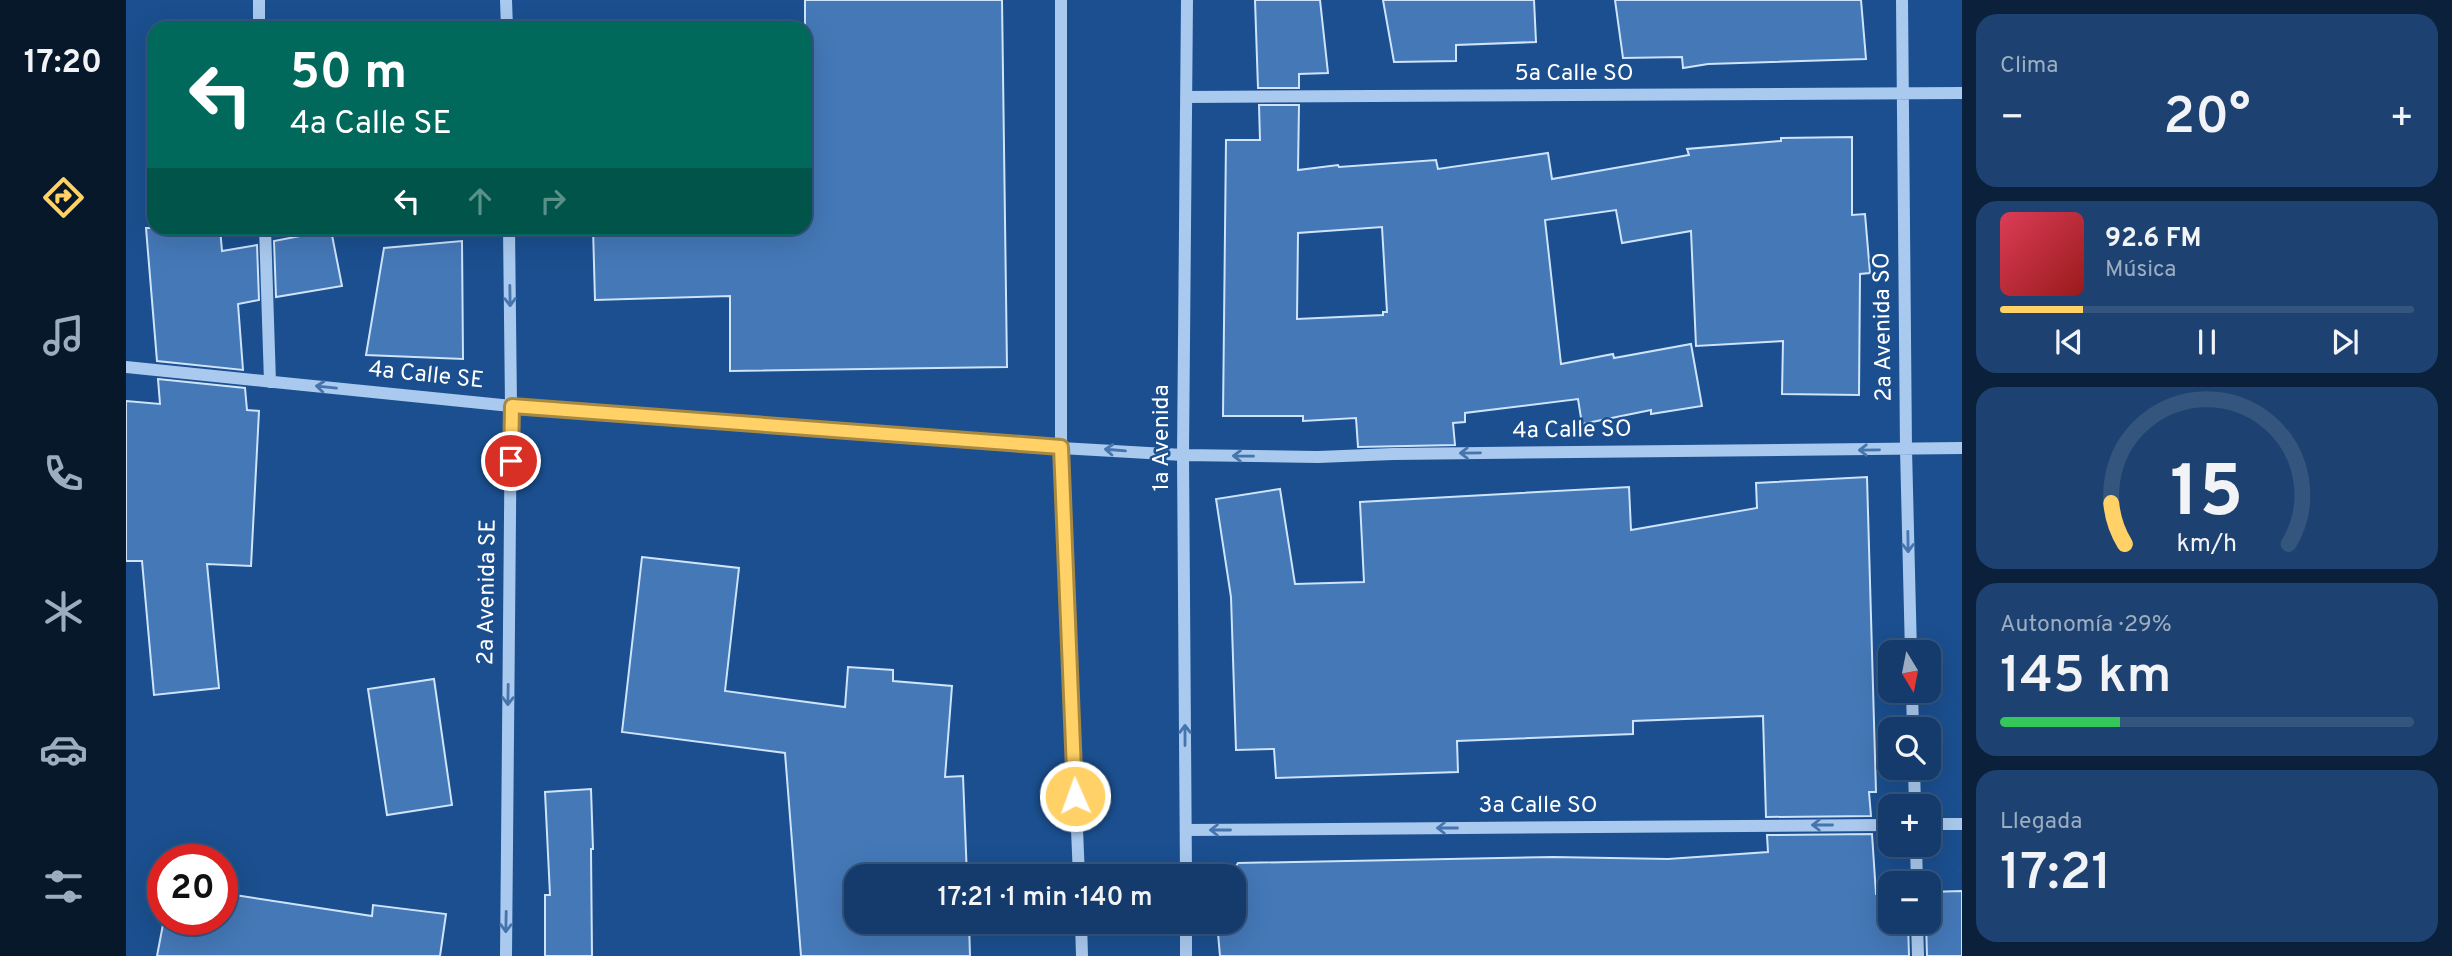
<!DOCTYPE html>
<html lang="es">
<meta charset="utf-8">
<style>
:root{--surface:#143b6b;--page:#1d4271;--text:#f1f3f6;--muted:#9dadc1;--line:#33557e;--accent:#ffd166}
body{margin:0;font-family:Overpass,sans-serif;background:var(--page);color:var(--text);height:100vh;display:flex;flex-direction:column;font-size:26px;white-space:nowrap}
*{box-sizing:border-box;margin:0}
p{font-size:23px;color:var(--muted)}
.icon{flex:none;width:38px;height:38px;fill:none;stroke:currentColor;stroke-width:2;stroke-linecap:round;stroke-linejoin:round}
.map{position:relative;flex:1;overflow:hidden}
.sheet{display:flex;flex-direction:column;gap:14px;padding:14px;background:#0b203b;width:490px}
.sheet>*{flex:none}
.top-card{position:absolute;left:21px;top:21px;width:665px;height:214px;border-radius:21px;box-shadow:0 7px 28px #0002,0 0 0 2px var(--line);background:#00695c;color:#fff;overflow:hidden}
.needle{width:46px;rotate:170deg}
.controls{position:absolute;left:1752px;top:640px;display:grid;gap:14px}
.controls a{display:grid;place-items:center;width:63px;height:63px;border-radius:14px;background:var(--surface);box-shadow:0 7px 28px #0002,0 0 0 2px var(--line);font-size:35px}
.speed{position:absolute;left:21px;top:844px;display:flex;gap:14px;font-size:35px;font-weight:700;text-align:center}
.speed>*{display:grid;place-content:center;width:91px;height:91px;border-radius:50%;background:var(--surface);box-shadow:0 7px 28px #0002,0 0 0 2px var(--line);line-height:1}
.speed .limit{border:10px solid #d22;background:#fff;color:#111}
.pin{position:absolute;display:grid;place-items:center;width:60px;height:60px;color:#fff;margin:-30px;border:4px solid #fff;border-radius:50%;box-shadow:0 2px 7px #0007}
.me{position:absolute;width:77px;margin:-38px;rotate:358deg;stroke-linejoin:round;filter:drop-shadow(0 0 5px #0008)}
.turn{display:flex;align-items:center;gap:24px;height:147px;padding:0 28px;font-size:32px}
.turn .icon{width:91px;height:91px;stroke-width:2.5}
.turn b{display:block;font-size:49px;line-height:60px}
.lanes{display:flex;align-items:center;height:66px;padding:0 28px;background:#0003;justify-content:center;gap:35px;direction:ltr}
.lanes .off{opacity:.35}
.big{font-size:52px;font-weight:600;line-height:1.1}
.sheet .widget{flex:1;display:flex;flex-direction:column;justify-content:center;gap:10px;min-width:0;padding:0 24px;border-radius:21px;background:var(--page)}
.sheet .dial{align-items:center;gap:0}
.dial svg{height:182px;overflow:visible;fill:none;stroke:var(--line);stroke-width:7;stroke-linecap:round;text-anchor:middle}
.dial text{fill:var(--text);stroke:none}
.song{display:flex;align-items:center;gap:21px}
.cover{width:84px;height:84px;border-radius:10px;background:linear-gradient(135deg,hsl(350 70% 55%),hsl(0 70% 35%))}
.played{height:7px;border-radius:4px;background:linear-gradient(90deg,var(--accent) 20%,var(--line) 20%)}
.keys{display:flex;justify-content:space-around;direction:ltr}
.heat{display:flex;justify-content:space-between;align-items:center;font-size:38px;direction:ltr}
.charge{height:10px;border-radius:5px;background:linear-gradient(90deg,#34c759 29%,var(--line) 0)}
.trip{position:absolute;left:718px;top:864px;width:402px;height:70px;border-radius:21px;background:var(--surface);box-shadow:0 7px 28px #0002,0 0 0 2px var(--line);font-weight:600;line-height:70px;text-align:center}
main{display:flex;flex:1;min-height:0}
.tab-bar{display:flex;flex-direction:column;width:126px;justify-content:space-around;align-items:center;background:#08182b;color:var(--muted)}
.tab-bar .icon{width:49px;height:49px}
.tab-bar .current{color:var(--accent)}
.tab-bar b{font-size:32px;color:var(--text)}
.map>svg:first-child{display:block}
.building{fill:#4478b7;stroke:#cfe3fa;stroke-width:2;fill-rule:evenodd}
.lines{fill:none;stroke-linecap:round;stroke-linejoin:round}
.minor{stroke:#a9c9ee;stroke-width:12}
.oneway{stroke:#4674ac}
.route-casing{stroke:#a68842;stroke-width:18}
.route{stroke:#ffd166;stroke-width:12}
.labels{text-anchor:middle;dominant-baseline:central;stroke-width:5;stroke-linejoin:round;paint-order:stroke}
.street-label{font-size:23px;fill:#fff;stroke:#1b4f8f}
</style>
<main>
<nav class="tab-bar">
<b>17:20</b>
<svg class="icon current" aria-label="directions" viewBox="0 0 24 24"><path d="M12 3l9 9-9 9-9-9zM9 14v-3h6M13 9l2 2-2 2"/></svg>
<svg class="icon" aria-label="music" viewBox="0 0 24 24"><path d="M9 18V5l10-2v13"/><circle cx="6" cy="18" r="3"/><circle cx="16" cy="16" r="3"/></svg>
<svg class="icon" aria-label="phone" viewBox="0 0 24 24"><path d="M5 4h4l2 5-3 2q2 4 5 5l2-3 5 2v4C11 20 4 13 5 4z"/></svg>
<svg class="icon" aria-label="climate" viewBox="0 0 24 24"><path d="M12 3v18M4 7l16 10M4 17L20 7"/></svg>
<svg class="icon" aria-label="car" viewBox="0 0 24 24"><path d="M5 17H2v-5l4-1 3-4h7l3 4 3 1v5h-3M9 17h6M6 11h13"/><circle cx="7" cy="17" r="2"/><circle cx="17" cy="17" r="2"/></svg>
<svg class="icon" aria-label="filters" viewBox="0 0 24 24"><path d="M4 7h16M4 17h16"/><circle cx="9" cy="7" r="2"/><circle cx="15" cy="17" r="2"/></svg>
</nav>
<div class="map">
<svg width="1836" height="956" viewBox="0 0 1836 956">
<rect width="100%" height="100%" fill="#1b4f8f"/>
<path class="building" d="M 679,0 L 876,0 L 881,367 L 604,371 L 604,296 L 469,300 L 467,228 L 679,228 Z
M 1129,0 L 1194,0 L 1202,73 L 1173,74 L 1173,88 L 1132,88 Z
M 1257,0 L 1408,0 L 1410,42 L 1330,45 L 1330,61 L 1268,62 Z
M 1489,0 L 1735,0 L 1740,59 L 1582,64 L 1557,68 L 1556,57 L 1497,58 Z
M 1133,105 L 1173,105 L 1172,170 L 1212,165 L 1213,167 L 1310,160 L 1312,169 L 1422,153 L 1426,179 L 1563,155 L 1561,149 L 1655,141 L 1655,138 L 1726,137 L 1726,215 L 1739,214 L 1744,273 L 1734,274 L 1733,395 L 1656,394 L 1657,341 L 1570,346 L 1565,231 L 1496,243 L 1490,210 L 1419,220 L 1435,364 L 1487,354 L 1488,358 L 1565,344 L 1576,406 L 1525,414 L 1525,410 L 1456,424 L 1452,399 L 1339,413 L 1339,422 L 1327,423 L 1329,445 L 1232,447 L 1230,418 L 1177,421 L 1177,416 L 1097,416 L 1100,140 L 1134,140 ZM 1256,227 L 1261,312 L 1257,312 L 1257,315 L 1171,319 L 1172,233 Z
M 20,228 L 94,228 L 96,251 L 131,245 L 133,300 L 112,304 L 117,370 L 31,361 Z
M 205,230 L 216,286 L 150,297 L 148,241 Z
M 336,241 L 337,359 L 240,355 L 258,248 Z
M 32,379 L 119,388 L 121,410 L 133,411 L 125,566 L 81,564 L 93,688 L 28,695 L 16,561 L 0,561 L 0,401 L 34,404 Z
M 1741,477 L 1750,792 L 1743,792 L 1745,816 L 1640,817 L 1637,716 L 1507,721 L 1507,734 L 1331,741 L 1332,772 L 1150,778 L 1148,749 L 1110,750 L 1105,597 L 1090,499 L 1154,489 L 1169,584 L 1238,582 L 1234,502 L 1503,487 L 1505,530 L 1631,508 L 1630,483 Z
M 516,557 L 613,568 L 599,691 L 719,707 L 722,667 L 767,670 L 767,681 L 826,686 L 819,777 L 837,776 L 841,877 L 730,877 L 730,922 L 843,922 L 844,956 L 675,956 L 659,753 L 496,732 Z
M 308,679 L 326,805 L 261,815 L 242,689 Z
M 465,789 L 467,849 L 465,849 L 466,956 L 419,956 L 419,895 L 424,895 L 419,792 Z
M 1746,834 L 1750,894 L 1764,893 L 1764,922 L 1782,922 L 1783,956 L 1094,956 L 1091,922 L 1108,922 L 1108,877 L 1103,877 L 1112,863 L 1427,857 L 1542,859 L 1642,852 L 1641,835 Z
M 1836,891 L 1836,956 L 1801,956 L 1800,922 L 1802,922 L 1802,892 Z
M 96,893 L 246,916 L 247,905 L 320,914 L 314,956 L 31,956 L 38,919 L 96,919 Z"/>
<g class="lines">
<path class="minor" d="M 133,0 L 133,28
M 380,0 L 381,28
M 935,0 L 935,448 L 953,877
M 1776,0 L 1780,449 L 1785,653
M 1060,97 L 1836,93
M 139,228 L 144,382
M 0,367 L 385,406 L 935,448 L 1057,455 L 1192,457 L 1267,454 L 1836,448
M 1786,691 L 1787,730
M 1788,768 L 1789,807
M 1802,824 L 1836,824
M 1060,830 L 1764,825
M 1790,845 L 1791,884
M 1060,877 L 1057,455 L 1061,0
M 955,922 L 956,956
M 1060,922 L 1060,956
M 1791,922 L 1792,956
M 380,956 L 385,406 L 383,228"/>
</g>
<defs><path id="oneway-shaft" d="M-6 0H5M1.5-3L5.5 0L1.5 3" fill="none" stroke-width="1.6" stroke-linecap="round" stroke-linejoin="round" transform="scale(1.75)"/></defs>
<g class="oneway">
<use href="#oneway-shaft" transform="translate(384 296) rotate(89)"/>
<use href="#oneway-shaft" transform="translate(200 387) rotate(-174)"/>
<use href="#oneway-shaft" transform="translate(989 450) rotate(-175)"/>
<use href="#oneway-shaft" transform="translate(1743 450) rotate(179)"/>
<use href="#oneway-shaft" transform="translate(1344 453) rotate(179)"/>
<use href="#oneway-shaft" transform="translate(1117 456) rotate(-179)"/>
<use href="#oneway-shaft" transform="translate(1782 542) rotate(89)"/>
<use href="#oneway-shaft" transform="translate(382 695) rotate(91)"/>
<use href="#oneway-shaft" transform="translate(1059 735) rotate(-90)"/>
<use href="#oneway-shaft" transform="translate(1696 825) rotate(180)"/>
<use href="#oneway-shaft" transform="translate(1321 828) rotate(180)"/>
<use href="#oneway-shaft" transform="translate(1094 830) rotate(180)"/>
<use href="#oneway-shaft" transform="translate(380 922) rotate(91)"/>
</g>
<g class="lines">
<g class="route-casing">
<path id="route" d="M 385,461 L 386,406 L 935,447 L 949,796"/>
</g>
<use href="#route" class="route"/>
</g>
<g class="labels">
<g class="street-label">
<text x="1448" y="74">5a Calle SO</text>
<text transform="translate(1758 327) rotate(-91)">2a Avenida SO</text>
<text transform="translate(300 376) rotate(6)">4a Calle SE</text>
<text transform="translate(1446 431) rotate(-1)">4a Calle SO</text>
<text transform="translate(1036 438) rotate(-90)">1a Avenida</text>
<text transform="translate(362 592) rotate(-89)">2a Avenida SE</text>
<text x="1412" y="806">3a Calle SO</text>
</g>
</g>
</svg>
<div class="controls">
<a><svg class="needle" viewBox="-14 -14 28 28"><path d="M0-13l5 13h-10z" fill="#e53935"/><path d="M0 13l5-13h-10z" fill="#9dadc1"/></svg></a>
<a><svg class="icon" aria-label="search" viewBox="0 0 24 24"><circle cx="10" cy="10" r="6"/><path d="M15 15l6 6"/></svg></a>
<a>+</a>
<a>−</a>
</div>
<div class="speed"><div class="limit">20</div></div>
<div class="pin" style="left:385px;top:461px;background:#d93025"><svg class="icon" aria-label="arrive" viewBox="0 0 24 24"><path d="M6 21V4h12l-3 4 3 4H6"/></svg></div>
<svg class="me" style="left:949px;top:796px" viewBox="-20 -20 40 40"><circle r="17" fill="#ffd166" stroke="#fff" stroke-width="3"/><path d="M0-11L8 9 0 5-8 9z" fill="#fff"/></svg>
<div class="trip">17:21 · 1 min · 140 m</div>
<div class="top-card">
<div class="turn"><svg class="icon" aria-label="left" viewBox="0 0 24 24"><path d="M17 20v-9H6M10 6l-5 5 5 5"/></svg><div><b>50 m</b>4a Calle SE</div></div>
<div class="lanes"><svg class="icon" aria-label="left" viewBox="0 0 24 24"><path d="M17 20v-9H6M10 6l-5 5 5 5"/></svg><svg class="icon off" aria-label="ahead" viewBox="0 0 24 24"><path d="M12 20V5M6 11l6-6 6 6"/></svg><svg class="icon off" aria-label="right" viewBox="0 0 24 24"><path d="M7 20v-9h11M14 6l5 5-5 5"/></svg></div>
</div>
</div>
<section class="sheet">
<div class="widget"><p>Clima</p>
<div class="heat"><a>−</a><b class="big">20°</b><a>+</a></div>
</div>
<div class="widget">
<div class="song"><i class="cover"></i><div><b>92.6 FM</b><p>Música</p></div></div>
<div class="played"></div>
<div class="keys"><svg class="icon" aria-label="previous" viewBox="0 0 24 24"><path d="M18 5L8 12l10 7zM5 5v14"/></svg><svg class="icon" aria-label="pause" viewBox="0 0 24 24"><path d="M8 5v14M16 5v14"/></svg><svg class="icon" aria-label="next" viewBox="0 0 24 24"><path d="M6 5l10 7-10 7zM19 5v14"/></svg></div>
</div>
<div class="widget dial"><svg viewBox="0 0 100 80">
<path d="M14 69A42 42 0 1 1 86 69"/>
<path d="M14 69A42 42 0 0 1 8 51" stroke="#ffd166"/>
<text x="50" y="56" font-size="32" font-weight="700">15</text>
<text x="50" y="72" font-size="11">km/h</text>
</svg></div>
<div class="widget"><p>Autonomía · 29%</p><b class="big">145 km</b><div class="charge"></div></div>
<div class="widget"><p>Llegada</p><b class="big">17:21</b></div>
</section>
</main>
